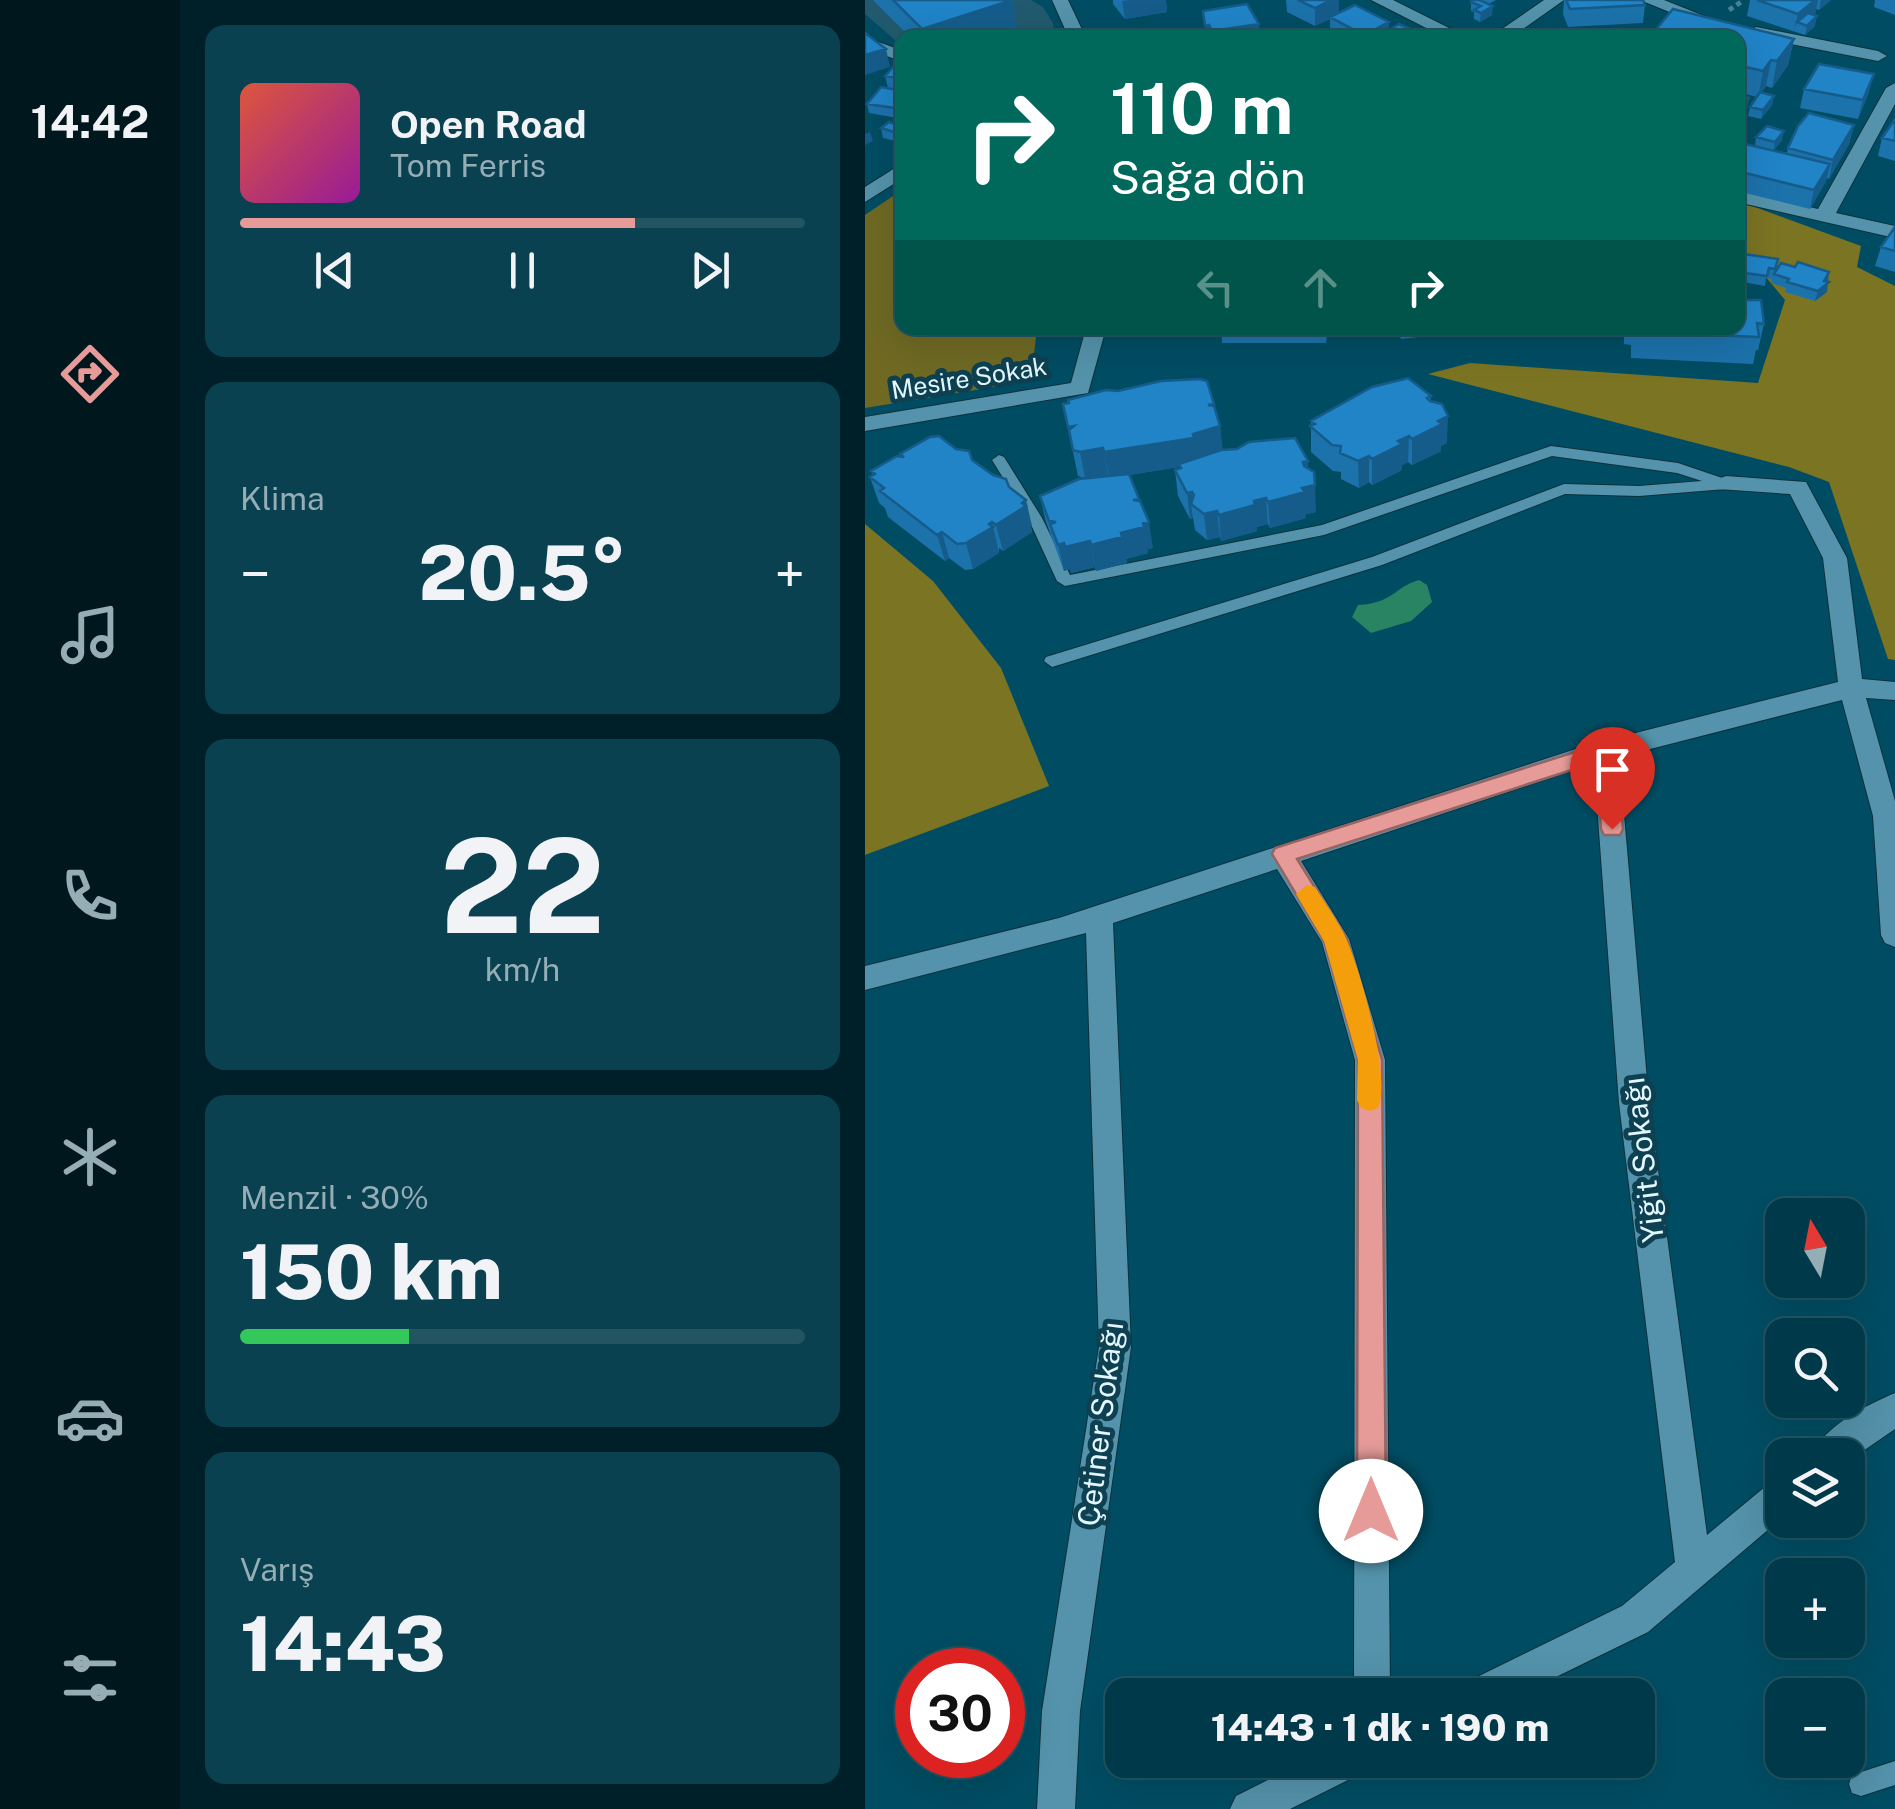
<!DOCTYPE html>
<html lang="tr">
<meta charset="utf-8">
<style>
:root{--surface:#003a4a;--page:#0a4151;--text:#f1f3f6;--muted:#95adb5;--line:#225462;--accent:#e69b98}
body{margin:0;font-family:"Public Sans",sans-serif;background:var(--page);color:var(--text);height:100vh;display:flex;flex-direction:column;font-size:38px;white-space:nowrap}
*{box-sizing:border-box;margin:0}
p{font-size:32px;color:var(--muted)}
.icon{flex:none;width:55px;height:55px;fill:none;stroke:currentColor;stroke-width:2;stroke-linecap:round;stroke-linejoin:round}
.map{position:relative;flex:1;overflow:hidden}
.sheet{display:flex;flex-direction:column;gap:25px;padding:25px;background:#002029;width:685px}
.sheet>*{flex:none}
.top-card{position:absolute;left:30px;top:30px;width:850px;height:305px;border-radius:20px;box-shadow:0 10px 40px #0002,0 0 0 2px var(--line);background:#00695c;color:#fff;overflow:hidden}
.needle{width:65px;rotate:350deg}
.tools{position:absolute;left:900px;top:1198px;display:grid;gap:20px}
.tools a{display:grid;place-items:center;width:100px;height:100px;border-radius:20px;background:var(--surface);box-shadow:0 10px 40px #0002,0 0 0 2px var(--line);font-size:50px}
.speed{position:absolute;left:30px;top:1648px;display:flex;gap:20px;font-size:50px;font-weight:700;text-align:center}
.speed>*{display:grid;place-content:center;width:130px;height:130px;border-radius:50%;background:var(--surface);box-shadow:0 10px 40px #0002,0 0 0 2px var(--line);line-height:1}
.speed .limit{border:15px solid #d22;background:#fff;color:#111}
.pin{position:absolute;display:grid;place-items:center;width:85px;height:85px;color:#fff;margin:-102px -42px;border-radius:50% 50% 50% 0;rotate:-45deg;box-shadow:0 0 10px #0007}
.pin .icon{rotate:45deg}
.me{position:absolute;width:110px;margin:-55px;rotate:0deg;stroke-linejoin:round;filter:drop-shadow(0 0 8px #0008)}
.turn{display:flex;align-items:center;gap:35px;height:210px;padding:0 50px;font-size:45px}
.turn .icon{width:130px;height:130px;stroke-width:2.5}
.turn b{display:block;font-size:70px;line-height:85px}
.lanes{display:flex;align-items:center;height:95px;padding:0 50px;background:#0003;justify-content:center;gap:50px;direction:ltr}
.lanes .off{opacity:.35}
.big{font-size:75px;font-weight:800;line-height:1.1}
.sheet .widget{flex:1;display:flex;flex-direction:column;justify-content:center;gap:15px;min-width:0;padding:0 35px;border-radius:20px;background:var(--page)}
.sheet .dial{align-items:center;gap:0}
.dial b{font-size:130px;line-height:1}
.song{display:flex;align-items:center;gap:30px}
.cover{width:120px;height:120px;border-radius:15px;background:linear-gradient(135deg,hsl(10 70% 55%),hsl(300 70% 35%))}
.played{height:10px;border-radius:5px;background:linear-gradient(90deg,var(--accent) 70%,var(--line) 70%)}
.keys{display:flex;justify-content:space-around;direction:ltr}
.heat{display:flex;justify-content:space-between;align-items:center;font-size:55px;direction:ltr}
.charge{height:15px;border-radius:8px;background:linear-gradient(90deg,#34c759 30%,var(--line) 0)}
.trip{position:absolute;left:240px;top:1678px;width:550px;height:100px;border-radius:20px;background:var(--surface);box-shadow:0 10px 40px #0002,0 0 0 2px var(--line);font-weight:800;line-height:100px;text-align:center}
main{display:flex;flex:1;min-height:0}
.tab-bar{display:flex;flex-direction:column;width:180px;justify-content:space-around;align-items:center;background:#00171e;color:var(--muted)}
.tab-bar .icon{width:70px;height:70px}
.tab-bar .active{color:var(--accent)}
.tab-bar b{font-size:45px;color:var(--text)}
.map>svg:first-child{display:block}
.built{fill:#215a6e}
.green{fill:#6f6924}
.forest{fill:#7b7423}
.water{fill:#288462}
.lines{fill:none;stroke-linecap:round;stroke-linejoin:round}
.service-casing{stroke:#0e303c;stroke-width:2}
.minor-casing{stroke:#0e303c;stroke-width:2}
.path{stroke:#488294;stroke-width:5;stroke-dasharray:5 4;stroke-linecap:butt}
.service{fill:#5493ab;fill-rule:evenodd}
.minor{fill:#5493ab;fill-rule:evenodd}
.wall{fill:#1c72ab}
.shaded-wall{fill:#165c8b}
.building{fill:#2084c7;stroke:#165c8b;stroke-width:2.5}
.route{fill:#e69b98;stroke:#966563;stroke-width:2.5}
.slow{fill:#f59e0b}
.labels{text-anchor:middle;dominant-baseline:central;stroke-width:10;stroke-linejoin:round;paint-order:stroke}
.far-street-label{font-size:25px;fill:#e4f6fe;stroke:#0d4152}
.street-label{font-size:30px;fill:#e4f6fe;stroke:#0d4152}
</style>
<main>
<nav class="tab-bar">
<b>14:42</b>
<svg class="icon active" aria-label="directions" viewBox="0 0 24 24"><path d="M12 3l9 9-9 9-9-9zM9 14v-3h6M13 9l2 2-2 2"/></svg>
<svg class="icon" aria-label="music" viewBox="0 0 24 24"><path d="M9 18V5l10-2v13"/><circle cx="6" cy="18" r="3"/><circle cx="16" cy="16" r="3"/></svg>
<svg class="icon" aria-label="phone" viewBox="0 0 24 24"><path d="M5 4h4l2 5-3 2q2 4 5 5l2-3 5 2v4C11 20 4 13 5 4z"/></svg>
<svg class="icon" aria-label="climate" viewBox="0 0 24 24"><path d="M12 3v18M4 7l16 10M4 17L20 7"/></svg>
<svg class="icon" aria-label="car" viewBox="0 0 24 24"><path d="M5 17H2v-5l4-1 3-4h7l3 4 3 1v5h-3M9 17h6M6 11h13"/><circle cx="7" cy="17" r="2"/><circle cx="17" cy="17" r="2"/></svg>
<svg class="icon" aria-label="filters" viewBox="0 0 24 24"><path d="M4 7h16M4 17h16"/><circle cx="9" cy="7" r="2"/><circle cx="15" cy="17" r="2"/></svg>
</nav>
<section class="sheet">
<div class="widget">
<div class="song"><i class="cover"></i><div><b>Open Road</b><p>Tom Ferris</p></div></div>
<div class="played"></div>
<div class="keys"><svg class="icon" aria-label="previous" viewBox="0 0 24 24"><path d="M18 5L8 12l10 7zM5 5v14"/></svg><svg class="icon" aria-label="pause" viewBox="0 0 24 24"><path d="M8 5v14M16 5v14"/></svg><svg class="icon" aria-label="next" viewBox="0 0 24 24"><path d="M6 5l10 7-10 7zM19 5v14"/></svg></div>
</div>
<div class="widget"><p>Klima</p>
<div class="heat"><a>−</a><b class="big">20.5°</b><a>+</a></div>
</div>
<div class="widget dial"><b>22</b><p>km/h</p></div>
<div class="widget"><p>Menzil · 30%</p><b class="big">150 km</b><div class="charge"></div></div>
<div class="widget"><p>Varış</p><b class="big">14:43</b></div>
</section>
<div class="map">
<svg width="1030" height="1809" viewBox="0 0 1030 1809">
<rect width="100%" height="100%" fill="#004d63"/>
<path class="built" d="M 0,0 L 166,0 L 178,7 L 188,23 L 189,37 L 38,38 L 37,46 L 0,14 Z"/>
<path class="green" d="M 28,196 L 37,202 L 38,328 L 172,328 L 166,381 L 0,408 L 0,215 Z"/>
<path class="forest" d="M 879,203 L 996,246 L 992,267 L 1030,286 L 1030,660 L 1023,659 L 964,482 L 924,467 L 563,374 L 605,363 L 893,383 L 920,300 L 873,244 L 873,214 Z
M 0,524 L 68,581 L 136,668 L 184,786 L 0,855 Z"/>
<path class="water" d="M 554,580 L 562,585 L 567,602 L 546,621 L 506,633 L 487,617 L 493,605 C 529,603 529,587 554,580 Z"/>
<g class="lines">
<g class="service-casing">
<path id="service" d="M 686,446 L 813,463 L 866,481 L 868,484 L 861,489 L 774,496 L 700,494 L 517,565 L 187,667 L 179,661 L 181,657 L 507,557 L 699,484 L 774,486 L 837,481 L 812,473 L 687,456 L 459,535 L 200,586 L 192,581 L 163,518 L 127,460 L 134,455 L 139,457 L 177,518 L 205,575 L 457,525 Z
M 1030,1761 L 1030,1785 L 996,1796 L 987,1793 L 984,1784 L 987,1775 Z"/>
</g>
<g class="minor-casing">
<path id="minor" d="M 187,0 L 203,0 L 221,38 L 204,38 Z
M 506,0 L 528,0 L 604,38 L 581,38 Z
M 679,0 L 699,0 L 645,38 L 624,38 Z
M 775,0 L 799,0 L 849,20 L 834,24 Z
M 891,27 L 1013,51 L 1022,56 L 1013,61 L 885,36 L 882,32 Z
M 0,37 L 38,51 L 38,62 L 0,48 Z
M 1030,83 L 1030,104 L 971,213 L 1030,226 L 1030,238 L 872,202 L 872,190 L 953,209 L 1021,88 Z
M 38,163 L 38,178 L 0,202 L 0,187 Z
M 221,328 L 241,328 L 223,393 L 0,431 L 0,417 L 206,383 Z
M 861,476 L 941,482 L 982,558 L 997,679 L 1030,682 L 1030,700 L 1001,698 L 1030,801 L 1030,947 L 1020,943 L 1016,935 L 1008,816 L 977,700 L 754,757 L 784,1103 L 842,1535 L 906,1482 L 918,1477 L 918,1517 L 783,1632 L 654,1695 L 597,1695 L 602,1682 L 757,1606 L 810,1562 L 754,1103 L 729,763 L 436,861 L 484,939 L 520,1060 L 525,1695 L 489,1695 L 490,1060 L 457,942 L 412,869 L 248,923 L 266,1347 L 215,1711 L 210,1809 L 172,1809 L 177,1711 L 234,1347 L 221,933 L 0,990 L 0,966 L 194,918 L 723,745 L 973,682 L 958,558 L 925,494 L 853,489 L 850,484 L 853,479 Z
M 1030,1393 L 1030,1429 L 982,1462 L 982,1455 L 947,1455 C 959,1426 1002,1405 1030,1393 Z
M 443,1760 L 503,1760 L 497,1773 L 425,1809 L 365,1809 L 371,1796 Z"/>
</g>
<path class="path" d="M 864,10 L 879,0"/>
<use href="#service" class="service"/>
<use href="#minor" class="minor"/>
</g>
<path class="wall" d="M 8,0 L 147,0 L 152,26 L 116,38 L 46,38 Z
M 248,0 L 301,0 L 302,12 L 260,19 L 248,4 Z
M 421,0 L 474,0 L 474,13 L 524,22 L 524,30 L 566,38 L 469,38 L 465,35 L 465,19 L 450,26 L 422,12 Z
M 615,0 L 631,0 L 624,4 L 627,15 L 615,22 L 609,19 L 609,12 L 606,11 L 606,2 Z
M 699,0 L 778,0 L 780,5 L 778,23 L 703,27 L 698,14 Z
M 885,0 L 966,0 L 954,10 L 951,9 L 949,15 L 950,26 L 940,35 L 882,16 Z
M 1010,0 L 1030,0 L 1030,15 L 1009,7 Z
M 788,33 L 929,39 L 923,65 L 907,88 L 901,86 L 896,93 L 909,96 L 907,105 L 896,119 L 883,116 L 885,107 L 892,97 L 872,92 L 872,38 L 788,38 Z
M 38,56 L 38,119 L 4,113 L 2,104 L 23,88 L 20,76 Z
M 939,89 L 1004,92 L 993,119 L 935,108 Z
M 1030,119 L 1030,161 L 1013,156 L 1017,138 Z
M 989,125 L 984,144 L 964,179 L 962,178 L 945,209 L 872,191 L 872,142 L 890,146 L 891,137 L 917,140 L 909,150 L 922,153 L 923,148 Z
M 16,128 L 38,133 L 38,136 L 31,141 L 18,138 Z
M 1030,227 L 1030,272 L 1010,266 L 1016,247 Z
M 872,253 L 913,259 L 910,272 L 962,282 L 962,292 L 950,301 L 920,292 L 921,288 L 906,283 L 907,279 L 901,278 L 900,286 L 872,281 Z
M 880,300 L 899,324 L 893,350 L 891,350 L 888,364 L 766,358 L 766,345 L 759,344 L 759,328 L 872,328 Z
M 356,328 L 463,328 L 461,343 L 357,343 Z
M 531,328 L 629,328 L 536,339 Z
M 342,381 L 355,426 L 357,450 L 443,468 L 451,512 L 441,514 L 441,518 L 405,528 L 403,524 L 392,527 L 392,531 L 356,541 L 355,537 L 342,540 L 330,530 L 328,518 L 325,519 L 313,496 L 310,470 L 314,469 L 314,467 L 264,475 L 274,499 L 288,548 L 282,549 L 283,553 L 261,559 L 262,563 L 231,571 L 230,567 L 206,573 L 205,569 L 199,571 L 181,522 L 175,496 L 219,478 L 213,476 L 198,404 L 253,391 Z
M 566,396 L 565,401 L 582,443 L 576,446 L 576,451 L 547,465 L 543,462 L 537,465 L 537,470 L 507,485 L 504,482 L 494,488 L 476,479 L 476,472 L 468,471 L 446,452 L 446,421 Z
M 35,454 L 107,460 L 144,487 L 167,526 L 166,527 L 167,532 L 138,551 L 134,548 L 134,553 L 108,569 L 100,570 L 84,558 L 80,561 L 23,517 L 20,508 L 14,503 L 5,477 L 8,475 L 6,471 L 36,456 Z"/>
<path class="shaded-wall" d="M 147,0 L 152,26 L 116,38 L 60,38 L 57,29 Z
M 265,0 L 301,0 L 302,12 L 260,19 L 257,1 Z
M 466,0 L 474,0 L 474,14 L 450,26 L 450,8 Z
M 950,0 L 953,0 L 950,15 L 932,22 L 929,32 L 933,14 Z
M 956,0 L 966,0 L 954,10 Z
M 628,6 L 627,15 L 615,22 L 616,13 Z
M 952,16 L 950,26 L 940,35 L 942,26 Z
M 524,22 L 524,38 L 499,38 L 499,35 Z
M 394,24 L 394,38 L 348,38 L 347,31 Z
M 344,25 L 345,38 L 341,38 L 340,26 Z
M 929,39 L 923,65 L 907,88 L 912,61 Z
M 21,49 L 25,67 L 0,75 L 0,55 Z
M 906,60 L 901,86 L 893,98 L 898,71 Z
M 1009,74 L 1004,92 L 993,119 L 998,100 Z
M 909,96 L 907,105 L 896,119 L 898,110 Z
M 884,98 L 879,124 L 872,134 L 872,116 Z
M 989,125 L 984,144 L 964,179 L 968,160 Z
M 36,126 L 38,136 L 31,141 L 29,132 Z
M 919,131 L 917,140 L 908,152 L 910,142 Z
M 5,132 L 8,141 L 0,145 L 0,134 Z
M 965,164 L 961,182 L 945,209 L 949,190 Z
M 964,272 L 962,292 L 950,301 L 953,291 Z
M 583,416 L 582,443 L 576,446 L 576,451 L 547,465 L 547,439 L 573,421 Z
M 355,426 L 358,452 L 332,464 L 244,478 L 239,452 L 328,434 Z
M 544,436 L 543,462 L 537,465 L 537,470 L 507,485 L 507,459 L 533,441 Z
M 238,448 L 243,475 L 220,478 L 215,452 Z
M 504,456 L 504,482 L 494,488 L 493,461 Z
M 443,461 L 444,487 L 450,485 L 451,512 L 441,514 L 441,518 L 405,528 L 403,502 L 438,462 Z
M 327,492 L 329,507 L 326,504 L 328,518 L 325,519 L 322,493 Z
M 401,498 L 403,524 L 392,527 L 392,531 L 356,541 L 354,515 Z
M 274,499 L 278,523 L 284,522 L 288,548 L 282,549 L 283,553 L 261,559 L 262,563 L 231,571 L 226,545 L 256,533 L 268,500 Z
M 161,500 L 167,526 L 166,527 L 167,532 L 138,551 L 131,525 Z
M 352,511 L 355,537 L 342,540 L 339,514 Z
M 127,522 L 134,553 L 108,569 L 101,543 Z
M 77,532 L 84,558 L 80,561 L 72,535 Z
M 225,541 L 230,567 L 206,573 L 200,547 Z
M 199,543 L 205,569 L 199,571 L 193,545 Z"/>
<path class="building" d="M 28,0 L 147,0 L 57,29 Z
M 433,0 L 466,0 L 450,8 Z
M 607,0 L 614,0 L 628,6 L 616,13 L 609,10 L 616,6 L 606,2 Z
M 701,0 L 778,0 L 780,5 L 705,9 Z
M 892,0 L 950,0 L 933,14 Z
M 382,4 L 394,24 L 347,31 L 344,25 L 340,26 L 338,11 Z
M 490,5 L 524,22 L 499,35 L 465,17 Z
M 808,9 L 929,39 L 912,61 L 906,60 L 898,71 L 872,65 L 872,38 L 796,38 L 798,36 L 788,33 Z
M 943,13 L 952,16 L 942,26 L 932,22 Z
M 534,24 L 566,38 L 510,38 Z
M 0,33 L 21,49 L 0,55 Z
M 38,56 L 38,78 L 20,76 Z
M 954,64 L 1009,74 L 998,100 L 939,89 Z
M 16,87 L 38,91 L 37,109 L 2,104 Z
M 895,92 L 909,96 L 898,110 L 885,107 Z
M 872,94 L 884,98 L 872,116 Z
M 944,113 L 989,125 L 968,160 L 923,148 L 933,126 Z
M 1030,119 L 1030,141 L 1017,138 Z
M 24,122 L 36,126 L 29,132 L 16,128 Z
M 902,126 L 919,131 L 910,142 L 891,137 Z
M 872,142 L 965,164 L 949,190 L 872,171 Z
M 1030,227 L 1030,251 L 1016,247 Z
M 872,253 L 913,259 L 910,269 L 904,268 L 902,276 L 872,272 Z
M 933,262 L 964,272 L 959,281 L 964,282 L 953,291 L 922,282 L 924,279 L 909,274 L 916,263 L 930,267 Z
M 872,288 L 879,288 L 880,300 L 896,300 L 899,324 L 892,323 L 894,337 L 770,332 L 770,328 L 872,328 Z
M 543,378 L 566,396 L 562,398 L 565,401 L 577,404 L 583,416 L 573,421 L 577,424 L 547,439 L 544,436 L 533,441 L 537,444 L 507,459 L 504,456 L 493,461 L 475,453 L 476,446 L 467,445 L 445,426 L 450,424 L 446,421 L 507,387 Z
M 335,379 L 342,381 L 349,404 L 343,405 L 349,406 L 355,426 L 328,434 L 329,438 L 239,452 L 238,448 L 215,452 L 208,450 L 204,430 L 209,426 L 203,427 L 198,404 L 204,403 L 203,400 L 241,390 L 253,391 L 296,381 Z
M 74,436 L 91,449 L 104,451 L 107,460 L 128,475 L 141,479 L 144,487 L 161,500 L 157,503 L 161,506 L 131,525 L 127,522 L 124,524 L 128,527 L 101,543 L 92,544 L 77,532 L 72,535 L 15,491 L 19,488 L 5,477 L 10,474 L 6,471 L 32,456 L 39,457 L 35,454 L 65,437 Z
M 430,438 L 443,461 L 438,462 L 439,466 L 449,472 L 450,485 L 437,488 L 440,492 L 403,502 L 401,498 L 389,501 L 390,505 L 354,515 L 352,511 L 339,514 L 326,504 L 329,495 L 327,492 L 322,493 L 310,470 L 316,468 L 314,464 L 356,450 L 372,449 L 384,442 Z
M 264,474 L 274,499 L 268,500 L 275,501 L 284,522 L 278,523 L 279,527 L 256,533 L 257,537 L 226,545 L 225,541 L 200,547 L 199,543 L 193,545 L 185,524 L 191,522 L 184,521 L 175,496 L 214,479 Z"/>
<path class="route" d="M 741,742 L 751,750 L 758,829 L 755,835 L 739,835 L 736,829 L 731,762 L 432,859 L 482,939 L 517,1060 L 521,1511 L 516,1521 L 506,1525 L 496,1521 L 492,1511 L 493,1060 L 459,941 L 407,854 L 410,848 Z"/>
<path class="slow" d="M 442,885 L 450,887 C 460,903 471,918 479,934 C 494,964 527,1079 513,1108 L 505,1111 L 496,1108 L 492,1100 L 493,1060 L 459,941 L 431,894 Z"/>
<g class="labels">
<g class="far-street-label">
<text transform="translate(104 378) rotate(-9)">Mesire Sokak</text>
</g>
<g class="street-label">
<text transform="translate(778 1160) rotate(-97)">Yiğit Sokağı</text>
<text transform="translate(235 1424) rotate(-83)">Çetiner Sokağı</text>
</g>
</g>
</svg>
<div class="tools">
<a><svg class="needle" viewBox="-14 -14 28 28"><path d="M0-13l5 13h-10z" fill="#e53935"/><path d="M0 13l5-13h-10z" fill="#95adb5"/></svg></a>
<a><svg class="icon" aria-label="search" viewBox="0 0 24 24"><circle cx="10" cy="10" r="6"/><path d="M15 15l6 6"/></svg></a>
<a><svg class="icon" aria-label="layers" viewBox="0 0 24 24"><path d="M12 4l9 5-9 5-9-5zM3 14l9 5 9-5"/></svg></a>
<a>+</a>
<a>−</a>
</div>
<div class="speed"><div class="limit">30</div></div>
<div class="pin" style="left:747px;top:829px;background:#d93025"><svg class="icon" aria-label="arrive" viewBox="0 0 24 24"><path d="M6 21V4h12l-3 4 3 4H6"/></svg></div>
<svg class="me" style="left:506px;top:1511px" viewBox="-20 -20 40 40"><circle r="19" fill="#fff"/><path d="M0-13L10 11 0 6-10 11z" fill="#e69b98"/></svg>
<div class="trip">14:43 · 1 dk · 190 m</div>
<div class="top-card">
<div class="turn"><svg class="icon" aria-label="right" viewBox="0 0 24 24"><path d="M7 20v-9h11M14 6l5 5-5 5"/></svg><div><b>110 m</b>Sağa dön</div></div>
<div class="lanes"><svg class="icon off" aria-label="left" viewBox="0 0 24 24"><path d="M17 20v-9H6M10 6l-5 5 5 5"/></svg><svg class="icon off" aria-label="ahead" viewBox="0 0 24 24"><path d="M12 20V5M6 11l6-6 6 6"/></svg><svg class="icon" aria-label="right" viewBox="0 0 24 24"><path d="M7 20v-9h11M14 6l5 5-5 5"/></svg></div>
</div>
</div>
</main>
